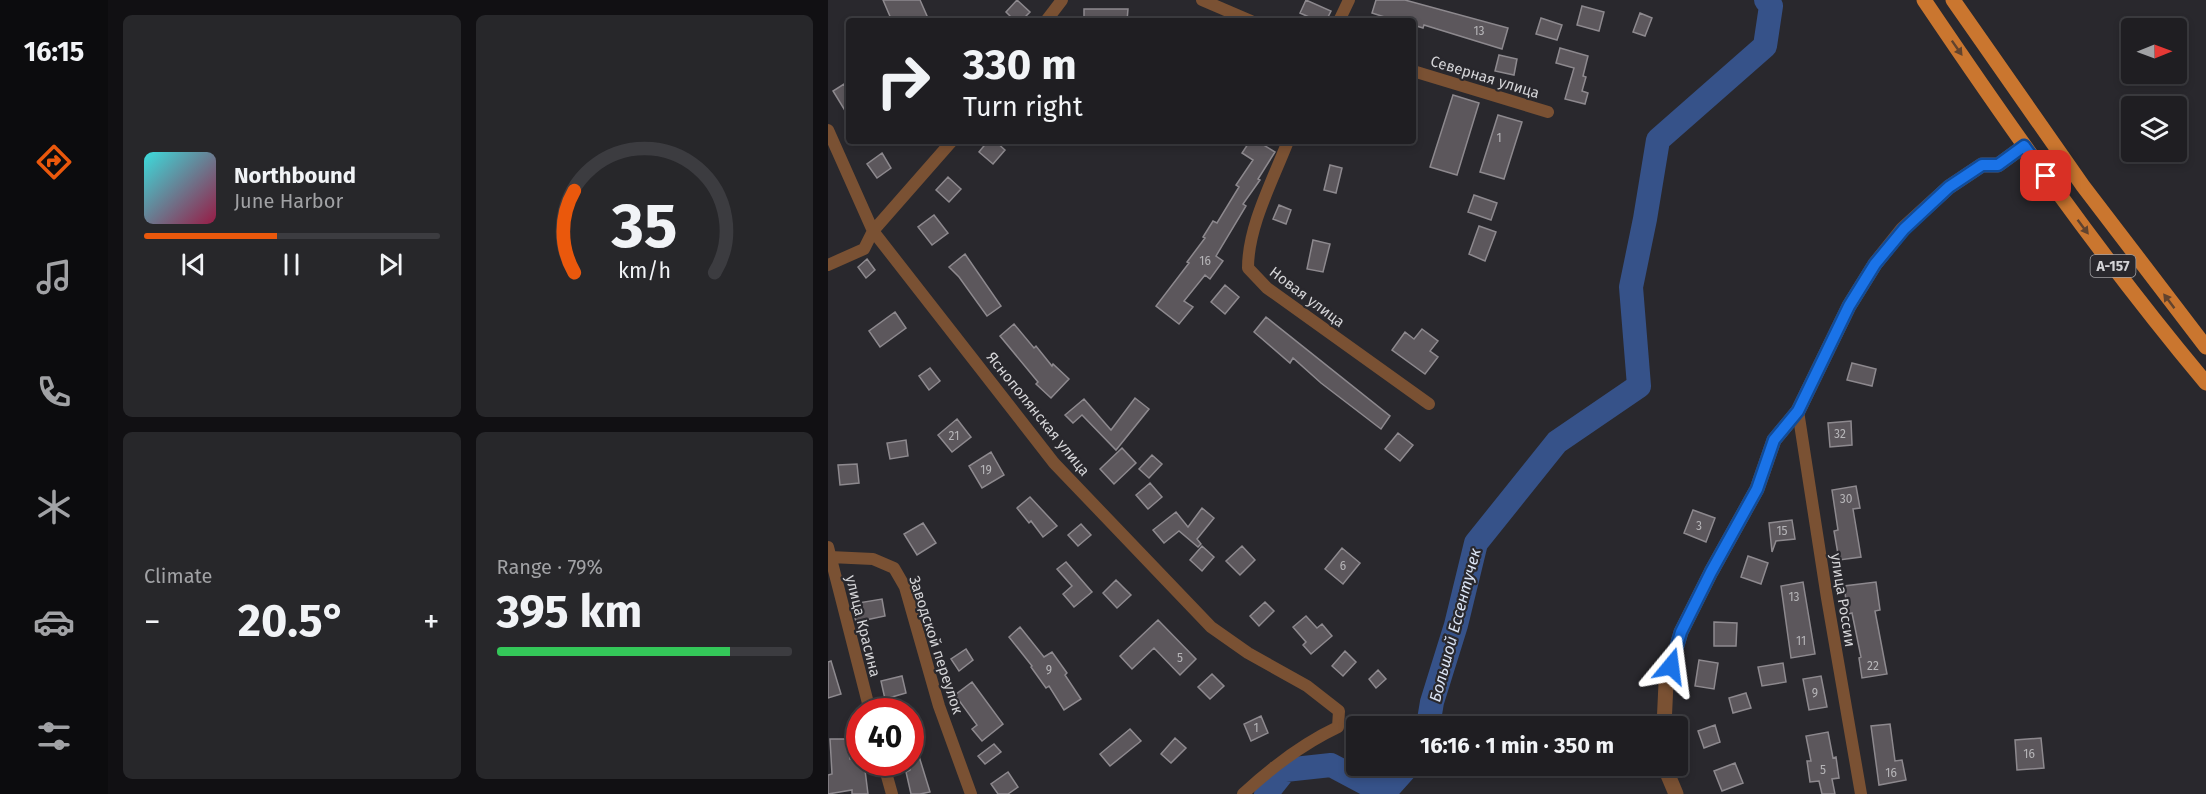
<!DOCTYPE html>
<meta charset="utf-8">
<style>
:root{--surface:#1f1e22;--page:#27272a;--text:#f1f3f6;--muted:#a1a2a5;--line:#3c3c40;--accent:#ea580c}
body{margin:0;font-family:"Fira Sans",sans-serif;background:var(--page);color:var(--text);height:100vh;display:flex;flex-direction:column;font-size:22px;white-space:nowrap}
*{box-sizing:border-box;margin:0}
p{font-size:20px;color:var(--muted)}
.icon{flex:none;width:33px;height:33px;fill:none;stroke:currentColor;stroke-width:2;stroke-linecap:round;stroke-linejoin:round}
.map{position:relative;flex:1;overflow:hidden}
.drawer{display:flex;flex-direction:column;gap:15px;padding:15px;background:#111013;width:720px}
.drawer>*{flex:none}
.guide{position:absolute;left:18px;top:18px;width:570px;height:126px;border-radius:6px;box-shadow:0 3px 9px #0003,0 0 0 2px var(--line);background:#1f1e22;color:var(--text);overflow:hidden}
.needle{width:39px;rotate:89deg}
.tools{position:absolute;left:1293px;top:18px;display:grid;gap:12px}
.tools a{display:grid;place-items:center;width:66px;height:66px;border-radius:6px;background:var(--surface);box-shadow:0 3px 9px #0003,0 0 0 2px var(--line);font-size:30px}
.speed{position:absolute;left:18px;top:698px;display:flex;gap:12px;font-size:30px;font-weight:700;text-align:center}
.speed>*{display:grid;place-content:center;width:78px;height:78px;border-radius:50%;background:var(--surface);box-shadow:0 3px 9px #0003,0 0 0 2px var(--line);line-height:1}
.speed .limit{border:9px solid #d22;background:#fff;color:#111}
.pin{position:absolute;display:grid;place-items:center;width:51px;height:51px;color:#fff;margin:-26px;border-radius:12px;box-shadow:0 3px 9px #0006}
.me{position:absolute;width:66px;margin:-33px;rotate:16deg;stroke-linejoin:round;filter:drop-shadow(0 0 4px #0008)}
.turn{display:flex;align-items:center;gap:21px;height:126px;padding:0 18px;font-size:27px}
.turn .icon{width:78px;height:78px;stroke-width:2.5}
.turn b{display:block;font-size:42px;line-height:51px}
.big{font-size:45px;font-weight:700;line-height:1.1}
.drawer .tile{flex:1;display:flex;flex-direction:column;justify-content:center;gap:9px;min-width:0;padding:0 21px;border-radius:9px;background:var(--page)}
.drawer .dial{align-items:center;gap:0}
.dial svg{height:156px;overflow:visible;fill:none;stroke:var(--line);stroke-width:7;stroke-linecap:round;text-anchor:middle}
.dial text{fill:var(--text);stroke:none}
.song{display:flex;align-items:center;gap:18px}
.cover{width:72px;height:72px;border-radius:9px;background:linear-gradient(135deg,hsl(180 70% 55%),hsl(340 70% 35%))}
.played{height:6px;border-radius:3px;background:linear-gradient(90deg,var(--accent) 45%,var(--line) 45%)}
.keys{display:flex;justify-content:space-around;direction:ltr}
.heat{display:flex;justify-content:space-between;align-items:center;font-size:33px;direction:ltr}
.charge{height:9px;border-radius:4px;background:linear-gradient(90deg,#34c759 79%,var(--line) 0)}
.drawer .tiles{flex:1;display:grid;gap:15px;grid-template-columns:repeat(2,1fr)}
.trip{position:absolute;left:518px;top:716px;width:342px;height:60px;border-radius:6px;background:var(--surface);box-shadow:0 3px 9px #0003,0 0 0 2px var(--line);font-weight:700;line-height:60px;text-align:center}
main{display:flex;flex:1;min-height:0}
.tab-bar{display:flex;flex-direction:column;width:108px;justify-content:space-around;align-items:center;background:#0c0c0e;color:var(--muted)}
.tab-bar .icon{width:42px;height:42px}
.tab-bar .active{color:var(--accent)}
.tab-bar b{font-size:27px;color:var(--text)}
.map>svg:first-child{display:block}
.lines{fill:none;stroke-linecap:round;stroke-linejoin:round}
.river{stroke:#365289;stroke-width:24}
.building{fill:#5c575c;stroke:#8d898e;stroke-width:1.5}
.minor{stroke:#7a5133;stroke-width:12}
.tertiary{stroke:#7a5133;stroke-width:15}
.primary{stroke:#ca762f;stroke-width:15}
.oneway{fill:#61432e}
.route-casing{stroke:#114b97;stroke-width:15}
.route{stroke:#1a73e8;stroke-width:10}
.labels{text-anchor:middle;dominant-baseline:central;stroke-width:4.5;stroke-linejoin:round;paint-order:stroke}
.number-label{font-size:12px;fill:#b6b5b8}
.shield{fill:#29282d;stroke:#a1a0a4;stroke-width:1.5}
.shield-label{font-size:14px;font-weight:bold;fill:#d4d4d7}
.street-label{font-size:15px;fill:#d4d4d7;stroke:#29282d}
.water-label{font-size:16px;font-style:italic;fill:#dbe4f5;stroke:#29282d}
</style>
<main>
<nav class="tab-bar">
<b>16:15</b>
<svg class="icon active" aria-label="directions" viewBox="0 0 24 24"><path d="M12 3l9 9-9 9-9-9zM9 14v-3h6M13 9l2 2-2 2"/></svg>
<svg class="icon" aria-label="music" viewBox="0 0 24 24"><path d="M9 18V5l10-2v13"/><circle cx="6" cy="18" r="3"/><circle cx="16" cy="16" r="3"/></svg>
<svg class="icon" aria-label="phone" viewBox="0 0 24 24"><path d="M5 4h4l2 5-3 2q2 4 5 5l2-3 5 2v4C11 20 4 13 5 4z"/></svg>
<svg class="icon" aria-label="climate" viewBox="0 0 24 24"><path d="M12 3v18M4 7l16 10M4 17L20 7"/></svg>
<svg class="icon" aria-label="car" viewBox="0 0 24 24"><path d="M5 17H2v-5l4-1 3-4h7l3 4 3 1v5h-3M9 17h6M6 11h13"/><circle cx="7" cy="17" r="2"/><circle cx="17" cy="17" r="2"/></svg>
<svg class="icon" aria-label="filters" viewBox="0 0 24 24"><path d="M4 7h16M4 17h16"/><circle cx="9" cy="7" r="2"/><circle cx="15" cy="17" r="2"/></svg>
</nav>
<section class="drawer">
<div class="tiles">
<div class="tile">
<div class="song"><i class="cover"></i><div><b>Northbound</b><p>June Harbor</p></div></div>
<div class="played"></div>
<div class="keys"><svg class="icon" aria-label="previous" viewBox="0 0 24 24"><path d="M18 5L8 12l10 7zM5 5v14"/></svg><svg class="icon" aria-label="pause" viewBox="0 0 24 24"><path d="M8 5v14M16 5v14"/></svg><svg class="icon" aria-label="next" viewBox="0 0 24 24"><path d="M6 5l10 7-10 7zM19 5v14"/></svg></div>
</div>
<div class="tile dial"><svg viewBox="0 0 100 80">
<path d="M14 69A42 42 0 1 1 86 69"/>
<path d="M14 69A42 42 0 0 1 14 27" stroke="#ea580c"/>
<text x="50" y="56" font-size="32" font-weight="700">35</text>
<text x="50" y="72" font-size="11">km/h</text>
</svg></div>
<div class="tile"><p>Climate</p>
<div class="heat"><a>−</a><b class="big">20.5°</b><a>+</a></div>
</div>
<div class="tile"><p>Range · 79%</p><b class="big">395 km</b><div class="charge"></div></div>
</div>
</section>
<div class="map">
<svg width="1378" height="794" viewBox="0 0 1378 794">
<rect width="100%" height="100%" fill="#29282d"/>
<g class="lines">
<path class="river" d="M 600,726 L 604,702 L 628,625 L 648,543 L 729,442 L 811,386 L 803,287 L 817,219 L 830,140 L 937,46 L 943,6 L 938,0
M 438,794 L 457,770 L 503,765 L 556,793 L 581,765"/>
</g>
<path class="building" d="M 55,0 L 92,0 L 99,16 L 89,21 L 64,21 Z
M 189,0 L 202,12 L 193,21 L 187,21 L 178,12 Z
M 478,0 L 503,11 L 498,21 L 490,21 L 472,13 Z
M 548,0 L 577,0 L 680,28 L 674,49 L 596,25 L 595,28 L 585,25 L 585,21 L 569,21 L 544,13 Z
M 754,6 L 776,12 L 771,31 L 749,25 Z
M 256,9 L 300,9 L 299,21 L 256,21 Z
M 812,13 L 824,18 L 817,36 L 805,32 Z
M 713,18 L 734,25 L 729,40 L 708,34 Z
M 732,48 L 760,56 L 755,76 L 758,77 L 754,91 L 760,93 L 757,104 L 737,99 L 746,68 L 728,63 Z
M 671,55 L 689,59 L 686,75 L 667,71 Z
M 16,84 L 21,91 L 21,117 L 5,91 Z
M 625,95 L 651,103 L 629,175 L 602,167 Z
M 670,115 L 694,122 L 676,179 L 652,172 Z
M 160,141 L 167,141 L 177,150 L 165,164 L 151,152 Z
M 422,141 L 429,141 L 447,152 L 430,179 L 432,180 L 415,204 L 418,206 L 388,256 L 395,261 L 382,279 L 377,275 L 356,301 L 365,307 L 351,324 L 328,306 L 361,263 L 359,262 L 377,238 L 375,237 L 385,221 L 389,223 L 411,187 L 408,185 L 425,160 L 414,153 Z
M 54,153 L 63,168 L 49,178 L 39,164 Z
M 502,165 L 514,168 L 508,193 L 496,190 Z
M 120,177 L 133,189 L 121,202 L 108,190 Z
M 646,195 L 669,203 L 663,220 L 640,212 Z
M 451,205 L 463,210 L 458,224 L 445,219 Z
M 106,215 L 120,233 L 104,245 L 90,227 Z
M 651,226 L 668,232 L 657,261 L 641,254 Z
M 485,240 L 502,244 L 495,272 L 479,269 Z
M 137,254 L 173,306 L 159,316 L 131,277 L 121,267 Z
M 39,259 L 47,270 L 38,278 L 30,267 Z
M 397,285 L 411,297 L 397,314 L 383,302 Z
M 67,312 L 78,328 L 52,347 L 41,331 Z
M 438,317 L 562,416 L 553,429 L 493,383 L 465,358 L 462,363 L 426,332 Z
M 186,324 L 206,348 L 208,346 L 224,366 L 225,364 L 241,379 L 223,398 L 208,384 L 210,382 L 172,336 Z
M 594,329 L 610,341 L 602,351 L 610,357 L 597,374 L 564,350 L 577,332 L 586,339 Z
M 1024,363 L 1048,369 L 1044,386 L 1019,380 Z
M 102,368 L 112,381 L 101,390 L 91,376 Z
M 307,398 L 321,409 L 288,450 L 254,415 L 245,423 L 237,415 L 256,399 L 283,430 Z
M 129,419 L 143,437 L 124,452 L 110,435 Z
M 1023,421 L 1024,445 L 1002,447 L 1000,423 Z
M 570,433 L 585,445 L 572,461 L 557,449 Z
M 78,440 L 80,456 L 62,459 L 59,443 Z
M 294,448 L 308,463 L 286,484 L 272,469 Z
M 163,452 L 176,475 L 154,488 L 141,466 Z
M 324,455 L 334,464 L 321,478 L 311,469 Z
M 29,464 L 31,483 L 12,485 L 10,465 Z
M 322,483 L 334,497 L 320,509 L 308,495 Z
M 1028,486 L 1032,508 L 1025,509 L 1033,557 L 1011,560 L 1006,531 L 1010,530 L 1004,490 Z
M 202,497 L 229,526 L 215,537 L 203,521 L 201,523 L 189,508 Z
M 374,508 L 386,518 L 369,539 L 373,544 L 370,547 L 351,531 L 336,543 L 325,530 L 348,512 L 360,527 Z
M 865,510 L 887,518 L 878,542 L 856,533 Z
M 964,520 L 967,539 L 948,541 L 944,552 L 941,523 Z
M 95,523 L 108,543 L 89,555 L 76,534 Z
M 253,524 L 263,535 L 250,546 L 240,535 Z
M 374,546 L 386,557 L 374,571 L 362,560 Z
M 414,546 L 427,560 L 412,575 L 398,561 Z
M 514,548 L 532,563 L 515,584 L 497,569 Z
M 920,556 L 940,563 L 933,584 L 913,577 Z
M 238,562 L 264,592 L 246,607 L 235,594 L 244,586 L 229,569 Z
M 288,580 L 303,595 L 289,608 L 275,593 Z
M 975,582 L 987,654 L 963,658 L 953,586 Z
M 1048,582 L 1052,610 L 1047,611 L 1059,674 L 1034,678 L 1031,658 L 1033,657 L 1024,613 L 1020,614 L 1016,586 Z
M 54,599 L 57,616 L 28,622 L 24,604 Z
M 437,602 L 446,611 L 431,626 L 422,616 Z
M 478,616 L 489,628 L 494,624 L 504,636 L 483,654 L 475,645 L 478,642 L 465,627 Z
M 330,620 L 368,659 L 352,675 L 326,648 L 304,669 L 292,656 Z
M 886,622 L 909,623 L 908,646 L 886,646 Z
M 192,627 L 216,657 L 224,652 L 239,673 L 237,675 L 253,699 L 236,710 L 221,686 L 218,688 L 203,667 L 204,666 L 181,637 Z
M 138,649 L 145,660 L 131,671 L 123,659 Z
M 517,651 L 528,662 L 515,676 L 504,666 Z
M 871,660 L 890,663 L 886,689 L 867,686 Z
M 3,661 L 13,694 L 0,698 L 0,662 Z
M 955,663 L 958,682 L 934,686 L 930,667 Z
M 550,670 L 558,679 L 548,688 L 541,679 Z
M 384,674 L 396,686 L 382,699 L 370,687 Z
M 74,676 L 78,693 L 57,699 L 53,681 Z
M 993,676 L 999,707 L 981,710 L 975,679 Z
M 144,682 L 175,724 L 154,741 L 144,729 L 149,725 L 127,695 Z
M 918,693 L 923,708 L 905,713 L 901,698 Z
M 433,716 L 440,733 L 423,741 L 416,724 Z
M 1062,724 L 1067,761 L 1074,760 L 1078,780 L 1051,785 L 1043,726 Z
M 887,725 L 892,742 L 876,748 L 870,731 Z
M 302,729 L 313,741 L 282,766 L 272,754 Z
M 1000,732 L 1005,758 L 1008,757 L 1011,778 L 1004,779 L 1007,794 L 994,794 L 991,781 L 982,782 L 979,761 L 983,761 L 978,736 Z
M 347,738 L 358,748 L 343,763 L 333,754 Z
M 1213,738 L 1216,768 L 1189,770 L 1187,740 Z
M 2,739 L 21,739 L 22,759 L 32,758 L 32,762 L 36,762 L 40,794 L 24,794 L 24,790 L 0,794 L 0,775 L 4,774 Z
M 86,740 L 102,792 L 92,794 L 83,794 L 78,772 L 82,770 L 82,741 Z
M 166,744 L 173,752 L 157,764 L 150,756 Z
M 907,763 L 915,783 L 894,791 L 886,771 Z
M 180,772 L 190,787 L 180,794 L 170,794 L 163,784 Z"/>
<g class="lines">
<path class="minor" d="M 374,0 L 423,21
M 218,21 L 234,0
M 511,21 L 521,0
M 585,71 L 720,112
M 0,130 L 45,231 L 226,463 L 383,627 L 420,653 L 479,686 L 511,711 L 510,727 C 474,744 444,767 415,794
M 460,141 C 445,180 420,226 420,268 L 439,288 L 601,404
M 0,265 L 36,249 L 45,231 L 124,141
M 970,411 L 999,598 L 1033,794
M 0,547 L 42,711
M 2,557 L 45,559 L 66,568 L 77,587 L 111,706 L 143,794
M 55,762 L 64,794"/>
<path class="tertiary" d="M 836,726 L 838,683 L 853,632 L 883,572 L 929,489 L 946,440 L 970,411 L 1021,306 L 1047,264 L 1075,229 L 1121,187 L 1154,165 L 1170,165 L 1196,146
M 839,765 L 840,775 L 848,794"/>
<path class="primary" d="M 1096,0 C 1185,132 1276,261 1378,383
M 1125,0 L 1255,186 L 1378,347"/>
</g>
<defs><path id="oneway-solid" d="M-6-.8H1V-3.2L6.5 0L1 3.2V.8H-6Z" transform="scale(1.5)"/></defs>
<g class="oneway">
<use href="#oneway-solid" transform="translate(1129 48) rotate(55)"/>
<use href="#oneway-solid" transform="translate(1255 227) rotate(53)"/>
<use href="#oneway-solid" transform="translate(1341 301) rotate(-127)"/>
</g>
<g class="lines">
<g class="route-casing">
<path id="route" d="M 843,666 L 853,632 L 883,572 L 929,489 L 946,440 L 970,411 L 1021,306 L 1047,264 L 1076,229 L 1121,187 L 1154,165 L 1170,165 L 1196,146 L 1218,176"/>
</g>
<use href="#route" class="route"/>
</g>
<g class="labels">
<g class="number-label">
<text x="651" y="31">13</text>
<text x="671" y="138">1</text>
<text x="377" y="261">16</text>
<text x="1012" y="434">32</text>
<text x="126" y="436">21</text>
<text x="158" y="470">19</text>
<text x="1018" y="499">30</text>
<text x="871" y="526">3</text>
<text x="954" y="531">15</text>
<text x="515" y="566">6</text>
<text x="966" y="597">13</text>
<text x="973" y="641">11</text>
<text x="352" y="658">5</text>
<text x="1045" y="666">22</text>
<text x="221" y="670">9</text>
<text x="987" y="693">9</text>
<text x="428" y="728">1</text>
<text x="1201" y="754">16</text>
<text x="995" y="770">5</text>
<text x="1063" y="773">16</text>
</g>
<rect class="shield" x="1262.5" y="255" width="45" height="22" rx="4.5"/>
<g class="shield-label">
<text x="1285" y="266">А-157</text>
</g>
<g class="street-label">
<text transform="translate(657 77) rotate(17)">Северная улица</text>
<text transform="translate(479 297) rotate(37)">Новая улица</text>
<text transform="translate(210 414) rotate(51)">Яснополянская улица</text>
<text transform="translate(1015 600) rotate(81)">улица России</text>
<text transform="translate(35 626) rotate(76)">улица Красина</text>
<text transform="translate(108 645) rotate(72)">Заводской переулок</text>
</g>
<g class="water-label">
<text transform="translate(627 625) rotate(-75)">Большой Ессентучек</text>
</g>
</g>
</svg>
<div class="tools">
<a><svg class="needle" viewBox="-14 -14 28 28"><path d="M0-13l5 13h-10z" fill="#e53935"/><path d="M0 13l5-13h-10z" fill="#a1a2a5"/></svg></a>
<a><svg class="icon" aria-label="layers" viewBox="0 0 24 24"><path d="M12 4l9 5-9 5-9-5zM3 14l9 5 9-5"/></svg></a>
</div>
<div class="speed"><div class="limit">40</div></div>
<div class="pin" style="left:1218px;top:176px;background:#d93025"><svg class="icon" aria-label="arrive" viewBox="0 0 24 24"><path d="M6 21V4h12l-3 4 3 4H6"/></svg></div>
<svg class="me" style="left:843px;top:666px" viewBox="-20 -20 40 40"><path d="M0-17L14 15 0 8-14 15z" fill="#1a73e8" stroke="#fff" stroke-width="4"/></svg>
<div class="trip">16:16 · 1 min · 350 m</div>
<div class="guide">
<div class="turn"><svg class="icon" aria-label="right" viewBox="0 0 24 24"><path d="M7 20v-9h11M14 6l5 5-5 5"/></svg><div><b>330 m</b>Turn right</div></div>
</div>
</div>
</main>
